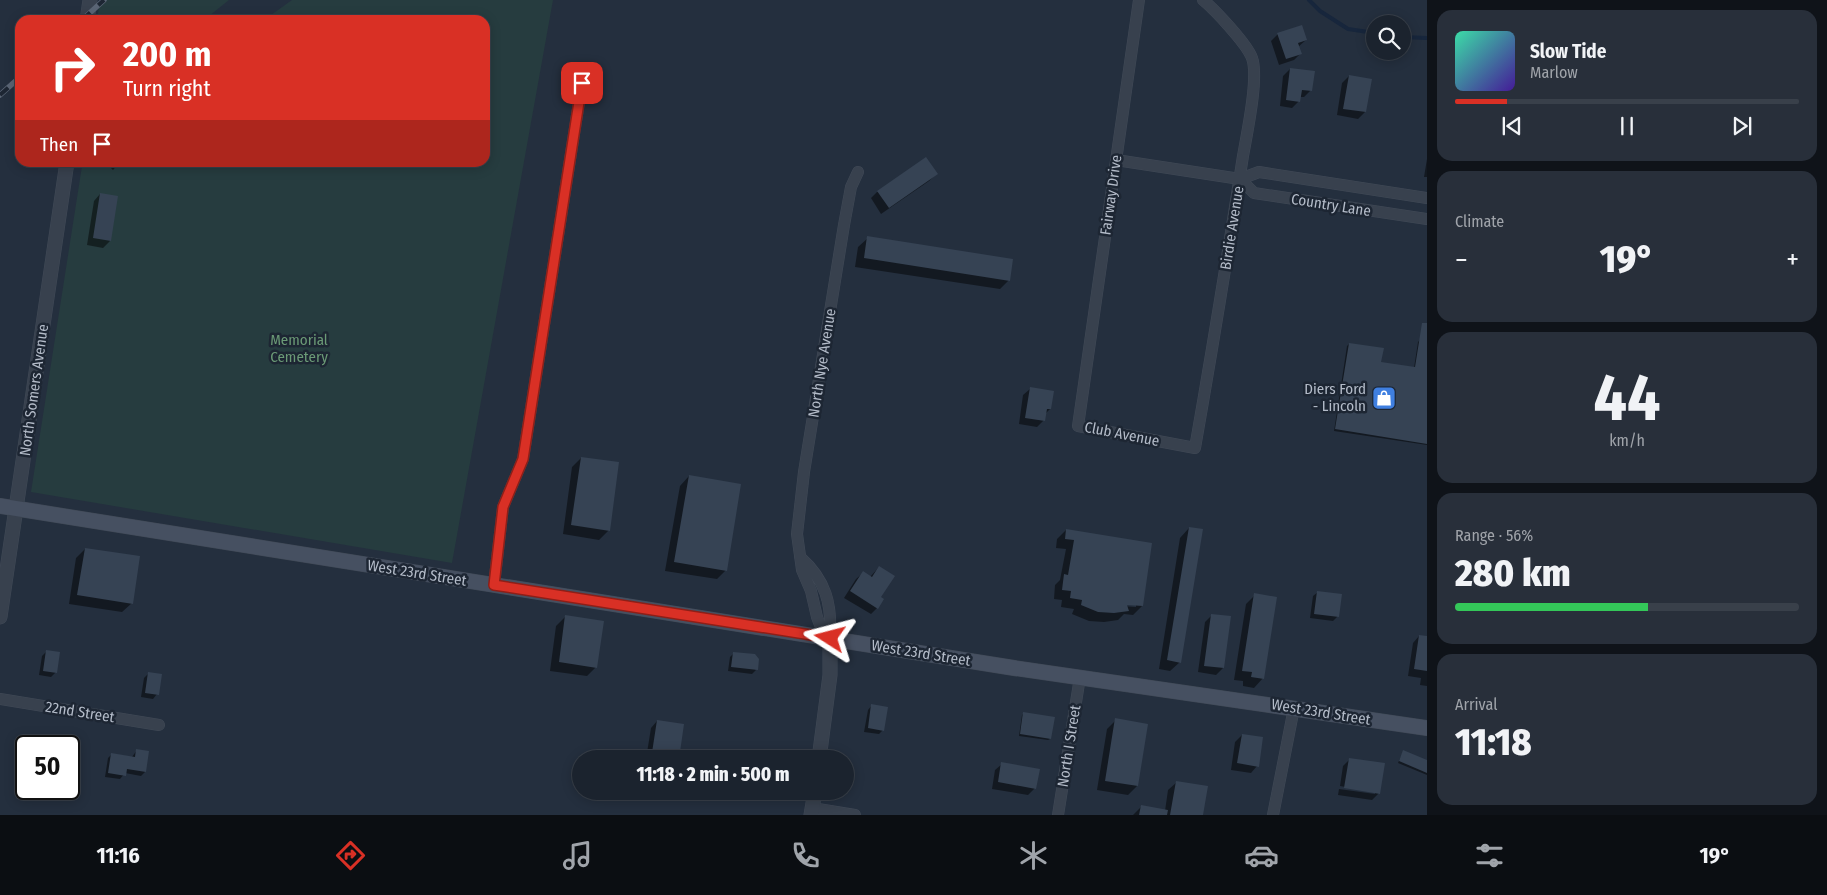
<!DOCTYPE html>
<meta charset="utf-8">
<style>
:root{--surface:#1b232e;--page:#282f3a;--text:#f1f3f6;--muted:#a0a4aa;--line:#39404a;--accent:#d93025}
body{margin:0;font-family:"Fira Sans Condensed",sans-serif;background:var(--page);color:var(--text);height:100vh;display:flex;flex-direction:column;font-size:19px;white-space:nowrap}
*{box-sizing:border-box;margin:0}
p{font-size:16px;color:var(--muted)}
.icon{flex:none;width:28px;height:28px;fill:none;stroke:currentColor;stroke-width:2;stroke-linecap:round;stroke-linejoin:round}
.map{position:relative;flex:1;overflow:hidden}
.side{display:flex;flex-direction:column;gap:10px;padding:10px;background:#0f1319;width:400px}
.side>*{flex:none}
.banner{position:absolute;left:15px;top:15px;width:475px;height:152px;border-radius:15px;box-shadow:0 2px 12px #0003,0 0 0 1px var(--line);background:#d93025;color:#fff;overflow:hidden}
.tools{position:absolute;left:1366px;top:15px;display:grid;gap:10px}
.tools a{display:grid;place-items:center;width:45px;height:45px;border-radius:50%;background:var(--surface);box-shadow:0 2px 12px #0003,0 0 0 1px var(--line);font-size:25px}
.speed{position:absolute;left:15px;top:735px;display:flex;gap:10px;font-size:25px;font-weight:700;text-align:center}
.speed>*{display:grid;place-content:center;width:65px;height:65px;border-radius:50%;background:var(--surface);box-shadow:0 2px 12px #0003,0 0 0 1px var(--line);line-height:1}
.speed .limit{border:2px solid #111;border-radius:8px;background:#fff;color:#111}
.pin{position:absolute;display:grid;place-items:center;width:42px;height:42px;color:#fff;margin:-21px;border-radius:10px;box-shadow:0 2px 8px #0006}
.me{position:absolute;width:55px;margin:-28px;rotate:279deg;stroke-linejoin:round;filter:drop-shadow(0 0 4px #0008)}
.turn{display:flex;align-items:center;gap:18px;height:105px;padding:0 25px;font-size:22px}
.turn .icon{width:65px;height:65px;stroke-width:2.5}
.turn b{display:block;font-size:35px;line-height:42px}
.then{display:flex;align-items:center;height:48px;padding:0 25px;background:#0003;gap:10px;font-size:19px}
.big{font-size:38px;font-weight:800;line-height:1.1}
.side .card{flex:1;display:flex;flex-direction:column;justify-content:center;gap:8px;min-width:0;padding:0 18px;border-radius:15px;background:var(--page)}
.side .dial{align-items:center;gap:0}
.dial b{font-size:65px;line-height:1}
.song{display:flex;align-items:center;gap:15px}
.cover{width:60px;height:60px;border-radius:8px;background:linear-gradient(135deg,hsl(160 70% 55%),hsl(260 70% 35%))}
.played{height:5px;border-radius:2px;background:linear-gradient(90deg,var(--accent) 15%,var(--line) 15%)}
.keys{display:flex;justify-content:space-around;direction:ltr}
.heat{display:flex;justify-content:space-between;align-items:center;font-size:28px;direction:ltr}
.charge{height:8px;border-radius:4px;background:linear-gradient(90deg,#34c759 56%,var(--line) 0)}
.trip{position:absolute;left:572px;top:750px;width:282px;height:50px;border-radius:25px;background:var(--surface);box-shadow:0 2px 12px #0003,0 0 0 1px var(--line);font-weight:800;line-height:50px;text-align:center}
.tabs{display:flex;height:80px;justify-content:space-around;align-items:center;background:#0b0e12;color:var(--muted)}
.tabs .icon{width:35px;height:35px}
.tabs .current{color:var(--accent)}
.tabs b{font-size:22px;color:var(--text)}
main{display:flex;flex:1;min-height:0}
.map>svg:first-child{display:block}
.green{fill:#263c3f}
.shadow{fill:#0007;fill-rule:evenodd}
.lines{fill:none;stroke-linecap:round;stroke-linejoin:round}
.stream{stroke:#17263c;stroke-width:4}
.building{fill:#364354}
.minor-casing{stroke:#414a57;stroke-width:12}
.tertiary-casing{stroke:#414a57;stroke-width:15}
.secondary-casing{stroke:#414a57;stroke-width:16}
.minor{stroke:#38414e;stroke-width:11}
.tertiary{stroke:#38414e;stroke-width:14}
.secondary{stroke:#465061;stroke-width:15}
.rail-casing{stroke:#5a6575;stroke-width:5.5}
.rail{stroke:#1d2633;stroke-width:4;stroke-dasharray:11;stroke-linecap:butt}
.route-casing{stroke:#8d1f18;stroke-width:12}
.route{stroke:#d93025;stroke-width:9}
.labels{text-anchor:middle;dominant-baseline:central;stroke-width:5;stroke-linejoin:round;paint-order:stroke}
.street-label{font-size:15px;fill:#b4bcc9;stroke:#1d2633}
.park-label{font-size:15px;fill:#6b9a76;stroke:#1d2633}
.poi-label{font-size:15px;fill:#b4bcc9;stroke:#1d2633;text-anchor:end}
</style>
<main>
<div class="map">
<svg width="1427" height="815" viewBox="0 0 1427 815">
<rect width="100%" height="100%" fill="#242f3e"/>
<path class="green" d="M 100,0 L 229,0 L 204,20 L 97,20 Z
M 292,0 L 553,0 L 452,563 L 31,492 L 82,166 L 86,162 L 485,162 L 485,20 L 264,20 Z"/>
<path class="shadow" d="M 1278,34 L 1306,40 L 1298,47 L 1300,54 L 1294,60 L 1279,65 L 1271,41 Z
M 1290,69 L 1311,90 L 1304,97 L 1300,97 L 1299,101 L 1292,108 L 1280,106 L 1283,76 Z
M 1349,76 L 1365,112 L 1358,119 L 1337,115 L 1342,83 Z
M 1427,159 L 1427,177 L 1424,177 Z
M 111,162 L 120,162 L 113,170 L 108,165 Z
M 936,174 L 929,181 L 881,214 L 871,198 L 877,192 Z
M 100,194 L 110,241 L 103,248 L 87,245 L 94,201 Z
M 868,238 L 1009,280 L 1000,289 L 855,267 L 858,247 Z
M 1420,340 L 1427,342 L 1427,445 L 1334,431 L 1347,346 L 1349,344 L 1380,363 L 1414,368 L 1418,342 Z
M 1030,389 L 1050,409 L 1045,414 L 1044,420 L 1037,427 L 1019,424 L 1023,395 Z
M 581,458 L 609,530 L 599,540 L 563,534 L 572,467 Z
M 689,476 L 726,570 L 717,579 L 665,571 L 680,486 Z
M 1189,528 L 1180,662 L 1170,671 L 1159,669 L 1180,538 Z
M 1066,530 L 1142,606 L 1133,615 L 1124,614 L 1118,620 L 1104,622 L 1089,621 L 1072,614 L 1074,609 L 1061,607 L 1062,600 L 1054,599 L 1055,585 L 1060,580 L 1066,549 L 1056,548 L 1057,539 ZM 1121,603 L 1136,604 L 1136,607 L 1121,606 Z
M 85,549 L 132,603 L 122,612 L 69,604 L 76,558 Z
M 879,567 L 880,597 L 877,608 L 871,614 L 844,598 L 856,579 L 863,573 L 870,577 Z
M 1318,592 L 1340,595 L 1337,617 L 1333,621 L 1310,618 L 1313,596 Z
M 1255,595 L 1263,678 L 1254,688 L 1243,686 L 1243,681 L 1234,680 L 1246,604 Z
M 1212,615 L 1230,617 L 1223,668 L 1216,675 L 1198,672 L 1205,622 Z
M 565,617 L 596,667 L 587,676 L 550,671 L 556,626 Z
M 1419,636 L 1427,637 L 1427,686 L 1420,685 L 1421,678 L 1408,676 L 1413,643 Z
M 46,652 L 56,672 L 51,677 L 39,675 L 42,656 Z
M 734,653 L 756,670 L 752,674 L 728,671 L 730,657 Z
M 148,674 L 157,694 L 153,699 L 141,697 L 144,678 Z
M 872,705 L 883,730 L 879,734 L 864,732 L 868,710 Z
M 1024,713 L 1050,739 L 1048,740 L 1019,736 L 1022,715 Z
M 1116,720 L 1137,786 L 1128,795 L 1097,790 L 1107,729 Z
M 657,721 L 678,759 L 646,759 L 651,728 Z
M 1242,735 L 1257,766 L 1251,773 L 1231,770 L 1235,742 Z
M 137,750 L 145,772 L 141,776 L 125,773 L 120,779 L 105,777 L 108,758 L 112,754 L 132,757 Z
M 1403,752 L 1427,762 L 1427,775 L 1398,763 Z
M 1350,759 L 1379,793 L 1372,800 L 1338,795 L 1339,789 L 1375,794 L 1375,792 L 1340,786 L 1343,766 Z
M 1002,764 L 1035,788 L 1028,795 L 992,789 L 995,770 Z
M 1177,782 L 1201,815 L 1133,815 L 1141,807 L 1165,811 L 1168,790 Z"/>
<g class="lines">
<path class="stream" d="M 1309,0 L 1320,11 L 1348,29 L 1375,33
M 1402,37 L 1427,38"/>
</g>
<path class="building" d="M 1302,25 L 1307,40 L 1298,43 L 1302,54 L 1286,59 L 1277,33 Z
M 1290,68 L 1315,71 L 1312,91 L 1302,90 L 1300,102 L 1286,100 Z
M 1349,75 L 1372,79 L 1366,112 L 1343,109 Z
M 926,157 L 938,174 L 889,208 L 877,191 Z
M 100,193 L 118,196 L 111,241 L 93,238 Z
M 867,236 L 1013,259 L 1010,281 L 864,258 Z
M 1422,323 L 1427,323 L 1427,444 L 1335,429 L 1349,343 L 1384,348 L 1381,362 L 1415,367 Z
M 1030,387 L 1054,391 L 1051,409 L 1047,409 L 1045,421 L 1025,418 Z
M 581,457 L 619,462 L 610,531 L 571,525 Z
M 689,475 L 741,484 L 727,571 L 674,562 Z
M 1189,527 L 1203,529 L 1181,663 L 1167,660 Z
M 1066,529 L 1152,543 L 1143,606 L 1127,605 L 1129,611 L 1114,613 L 1098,612 L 1081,605 L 1082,600 L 1070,598 L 1071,591 L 1062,590 L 1064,574 L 1068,575 L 1074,540 L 1065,539 Z
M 85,548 L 140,556 L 133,604 L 77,595 Z
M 879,566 L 895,576 L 881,597 L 884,599 L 878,609 L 850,591 L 863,571 L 872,577 Z
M 1317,591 L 1342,594 L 1339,617 L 1314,614 Z
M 1254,593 L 1277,597 L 1264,679 L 1251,677 L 1252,672 L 1242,671 Z
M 1211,614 L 1231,616 L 1224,668 L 1204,666 Z
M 565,615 L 604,621 L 597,668 L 559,662 Z
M 1419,635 L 1427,636 L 1427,671 L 1414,669 Z
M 46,650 L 60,652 L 57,673 L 43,671 Z
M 733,652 L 755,654 L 759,659 L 758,670 L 731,667 Z
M 148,672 L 162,674 L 159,695 L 145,693 Z
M 871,704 L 888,707 L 884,731 L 868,728 Z
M 1023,712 L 1055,717 L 1051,739 L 1020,734 Z
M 1115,718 L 1148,724 L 1138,786 L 1105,781 Z
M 657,720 L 684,724 L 679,759 L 651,759 Z
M 1242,734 L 1263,737 L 1259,767 L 1237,763 Z
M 136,749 L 149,751 L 146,772 L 127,769 L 126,776 L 108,773 L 111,753 L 135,757 Z
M 1403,750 L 1427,760 L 1427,773 L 1399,761 Z
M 1349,758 L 1385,763 L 1380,794 L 1344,788 Z
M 1001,762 L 1040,769 L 1036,789 L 998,782 Z
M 1176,781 L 1208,786 L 1203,815 L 1170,815 Z
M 1141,805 L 1168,810 L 1167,815 L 1139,815 Z"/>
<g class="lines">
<g class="minor-casing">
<path id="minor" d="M 1139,0 L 1078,426 L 1195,448 C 1212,351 1228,253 1243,156 C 1247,133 1259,77 1252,58 C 1247,44 1215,10 1203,0
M 1116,160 L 1240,179 L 1259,172 L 1427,198
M 1240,179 L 1254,193 L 1427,219
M 800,557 C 826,580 832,604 830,638
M 494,585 L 503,507 L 523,459 L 582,83
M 830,638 L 820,625 L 817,617 L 811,591 L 802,570 L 797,534 L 804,472 L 844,225 L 851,187 L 858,172
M 0,699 L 159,725
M 812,808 L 855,815
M 1058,815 L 1080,677
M 1273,815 L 1294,708"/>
</g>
<g class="tertiary-casing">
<path id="tertiary" d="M 87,20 L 90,0
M 0,617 L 67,162
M 819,759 L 830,675 L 830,638
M 811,815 L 815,791"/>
</g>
<g class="secondary-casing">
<path id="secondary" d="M 0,506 L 1014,668 L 1427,728"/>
</g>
<use href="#minor" class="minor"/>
<use href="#tertiary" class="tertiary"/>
<use href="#secondary" class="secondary"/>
<g class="rail-casing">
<path id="rail" d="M 82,20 L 104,0
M 0,95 L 20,77"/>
</g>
<use href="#rail" class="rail"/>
</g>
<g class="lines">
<g class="route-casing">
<path id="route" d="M 582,83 L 523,459 L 503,507 L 494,585 L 830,638"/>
</g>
<use href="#route" class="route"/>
</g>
<defs>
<g id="shop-square" transform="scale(1.25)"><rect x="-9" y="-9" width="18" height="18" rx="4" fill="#3f7fe0" stroke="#1d2633"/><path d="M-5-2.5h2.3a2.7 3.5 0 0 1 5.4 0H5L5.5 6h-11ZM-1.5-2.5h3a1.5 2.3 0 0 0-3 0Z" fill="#fff"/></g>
</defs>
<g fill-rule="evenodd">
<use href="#shop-square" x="1384" y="398"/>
</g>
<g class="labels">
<g class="street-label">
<text transform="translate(1111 195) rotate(-82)">Fairway Drive</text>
<text transform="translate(1331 205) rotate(9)">Country Lane</text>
<text transform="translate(1232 228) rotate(-81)">Birdie Avenue</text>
<text transform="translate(822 363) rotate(-81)">North Nye Avenue</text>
<text transform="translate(34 390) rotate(-82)">North Somers Avenue</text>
<text transform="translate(1122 434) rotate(11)">Club Avenue</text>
<text transform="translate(417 573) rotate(9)">West 23rd Street</text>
<text transform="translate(921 653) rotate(9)">West 23rd Street</text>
<text transform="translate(80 712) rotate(9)">22nd Street</text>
<text transform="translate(1321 712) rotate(9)">West 23rd Street</text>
<text transform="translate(1069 746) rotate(-81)">North I Street</text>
</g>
<g class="park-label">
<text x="299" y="340">Memorial<tspan x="299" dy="17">Cemetery</tspan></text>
</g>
<g class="poi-label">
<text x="1366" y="389">Diers Ford<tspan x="1366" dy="17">- Lincoln</tspan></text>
</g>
</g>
</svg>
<div class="tools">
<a><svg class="icon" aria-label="search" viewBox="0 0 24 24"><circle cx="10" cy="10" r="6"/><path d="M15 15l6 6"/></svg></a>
</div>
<div class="speed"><div class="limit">50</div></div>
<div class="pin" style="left:582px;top:83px;background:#d93025"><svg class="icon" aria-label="arrive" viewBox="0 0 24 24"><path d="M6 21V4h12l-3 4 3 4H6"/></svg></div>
<svg class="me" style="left:830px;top:638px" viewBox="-20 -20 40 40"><path d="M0-17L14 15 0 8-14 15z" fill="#d93025" stroke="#fff" stroke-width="4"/></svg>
<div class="trip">11:18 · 2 min · 500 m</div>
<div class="banner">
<div class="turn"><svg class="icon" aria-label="right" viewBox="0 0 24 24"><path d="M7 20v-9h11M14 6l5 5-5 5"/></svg><div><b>200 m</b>Turn right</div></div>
<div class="then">Then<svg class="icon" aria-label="arrive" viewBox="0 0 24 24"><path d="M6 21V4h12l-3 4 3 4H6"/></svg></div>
</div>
</div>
<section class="side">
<div class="card">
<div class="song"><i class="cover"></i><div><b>Slow Tide</b><p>Marlow</p></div></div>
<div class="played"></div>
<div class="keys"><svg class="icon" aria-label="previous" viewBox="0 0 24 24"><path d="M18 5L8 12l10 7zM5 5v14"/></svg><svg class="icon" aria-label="pause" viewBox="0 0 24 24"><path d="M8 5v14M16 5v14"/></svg><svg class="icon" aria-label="next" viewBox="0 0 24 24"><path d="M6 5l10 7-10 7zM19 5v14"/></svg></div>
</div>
<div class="card"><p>Climate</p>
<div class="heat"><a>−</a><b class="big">19°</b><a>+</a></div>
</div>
<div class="card dial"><b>44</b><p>km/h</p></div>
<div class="card"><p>Range · 56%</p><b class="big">280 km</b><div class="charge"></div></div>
<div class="card"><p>Arrival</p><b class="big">11:18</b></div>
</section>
</main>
<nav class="tabs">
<b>11:16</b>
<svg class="icon current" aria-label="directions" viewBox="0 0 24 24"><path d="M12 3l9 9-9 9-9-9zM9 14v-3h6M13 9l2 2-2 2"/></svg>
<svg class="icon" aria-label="music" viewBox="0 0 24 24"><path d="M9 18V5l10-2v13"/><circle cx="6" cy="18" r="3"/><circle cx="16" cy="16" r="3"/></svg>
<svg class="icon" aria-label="phone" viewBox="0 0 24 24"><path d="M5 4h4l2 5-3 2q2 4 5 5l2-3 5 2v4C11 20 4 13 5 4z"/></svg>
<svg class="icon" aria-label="climate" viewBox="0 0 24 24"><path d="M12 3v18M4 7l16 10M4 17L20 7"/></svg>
<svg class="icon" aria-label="car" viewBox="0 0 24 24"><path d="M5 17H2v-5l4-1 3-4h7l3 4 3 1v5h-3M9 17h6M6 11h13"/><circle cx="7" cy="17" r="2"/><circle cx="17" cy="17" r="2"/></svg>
<svg class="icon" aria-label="filters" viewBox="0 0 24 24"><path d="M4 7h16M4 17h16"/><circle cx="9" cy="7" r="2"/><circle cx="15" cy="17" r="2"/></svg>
<b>19°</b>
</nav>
